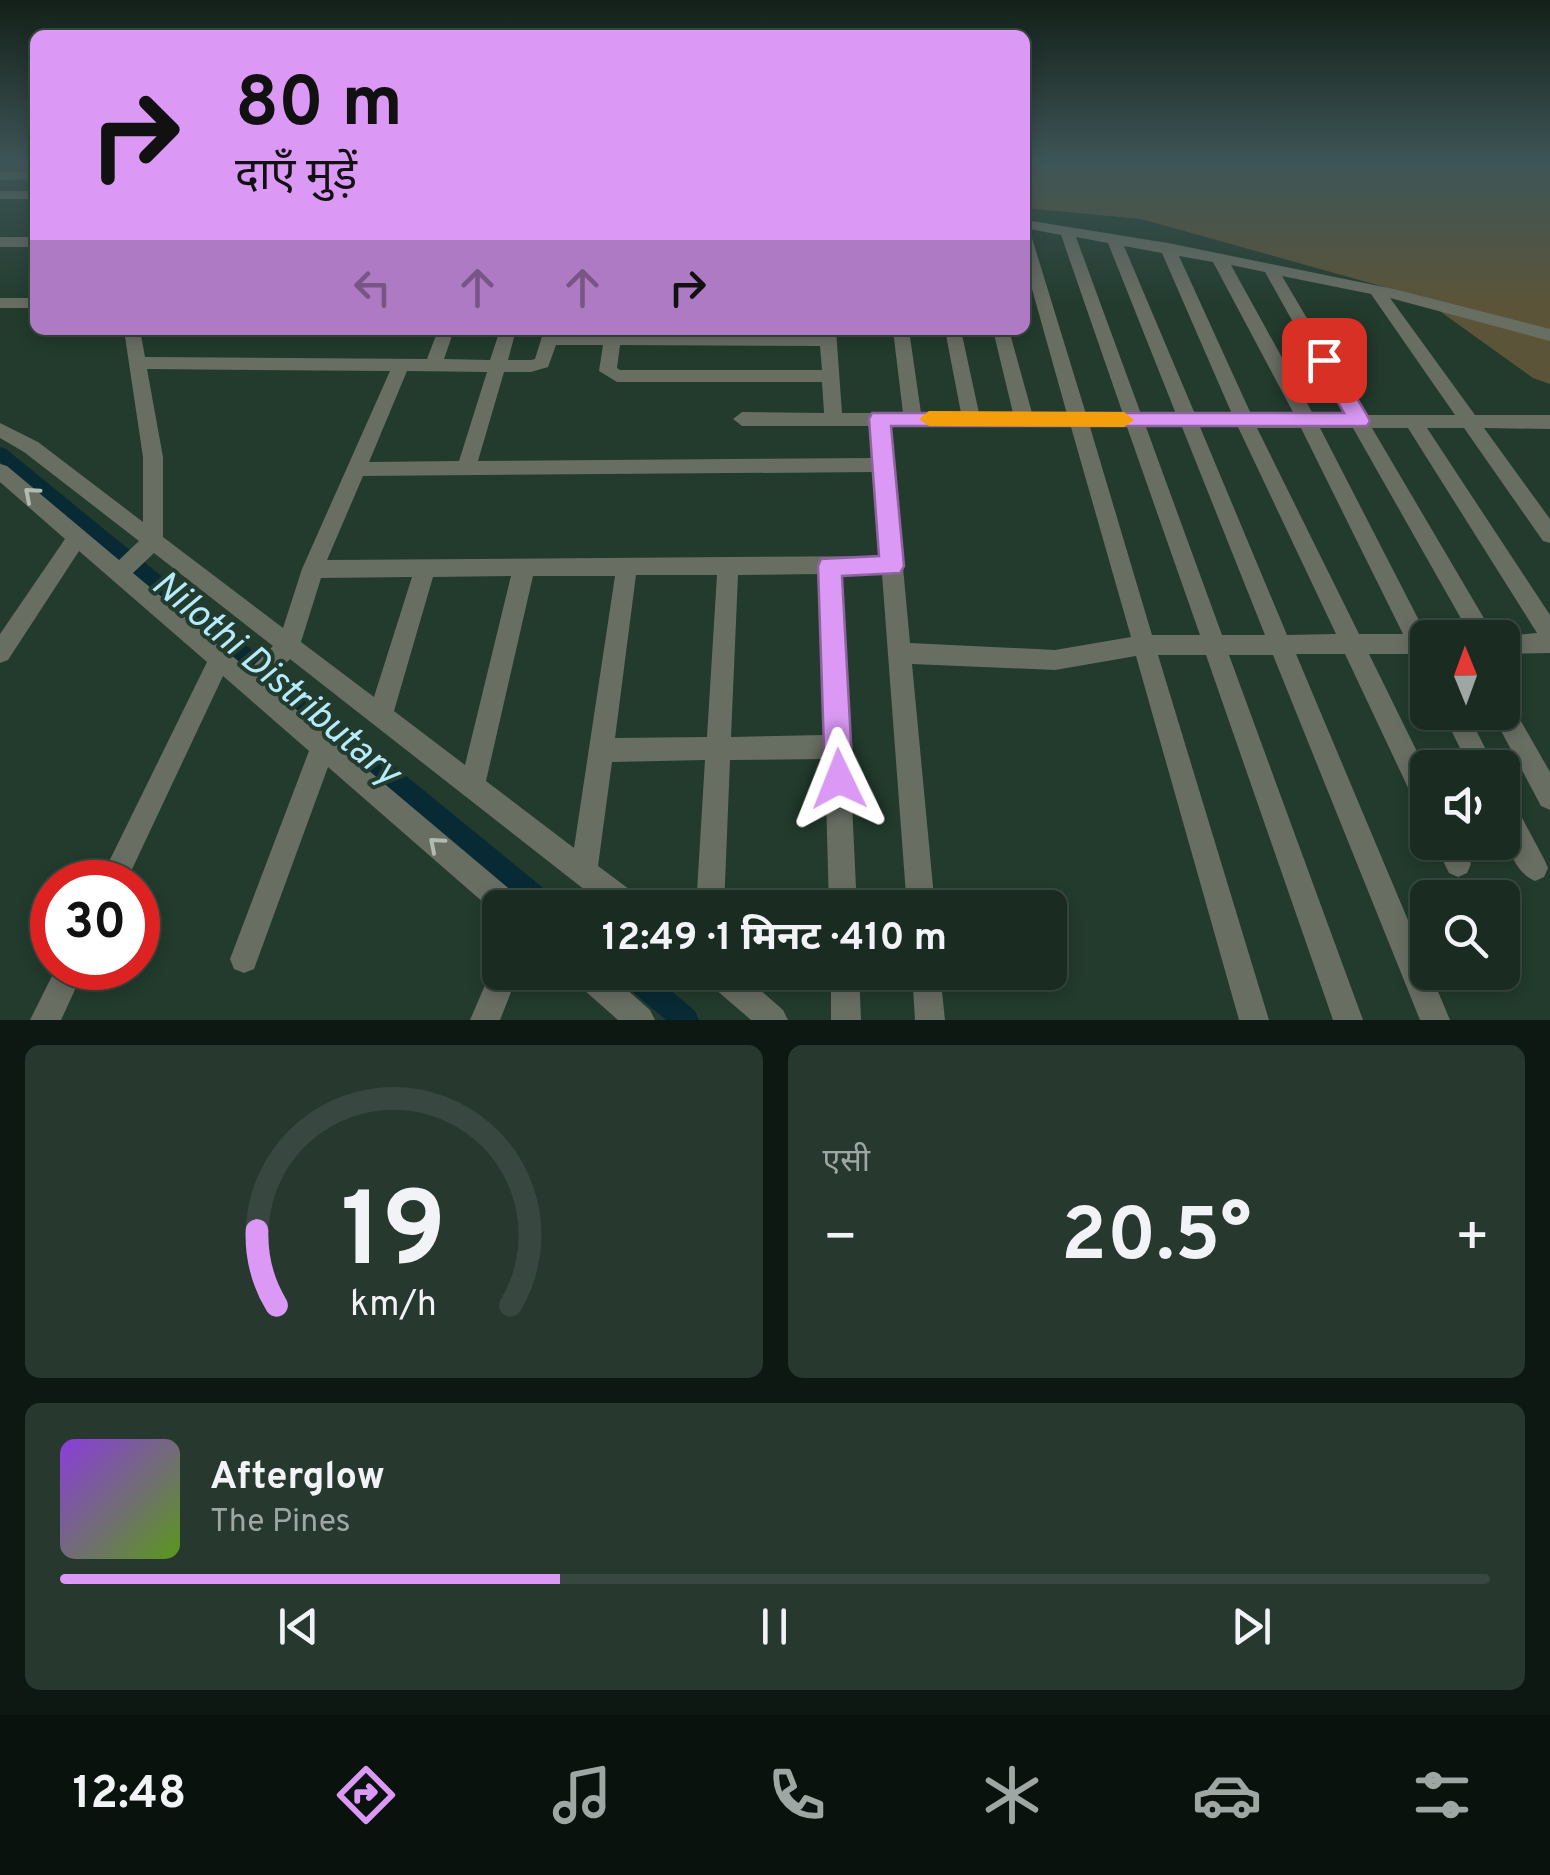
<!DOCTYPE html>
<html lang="hi">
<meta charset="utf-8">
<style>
:root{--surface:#1a2c22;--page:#27382f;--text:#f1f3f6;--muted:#9fa7a5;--line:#384840;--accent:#db99f5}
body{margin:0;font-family:Overpass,"Noto Sans Devanagari",sans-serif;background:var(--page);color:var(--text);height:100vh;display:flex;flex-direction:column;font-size:38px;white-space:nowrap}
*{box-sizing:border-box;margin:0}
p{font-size:32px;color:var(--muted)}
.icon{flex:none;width:55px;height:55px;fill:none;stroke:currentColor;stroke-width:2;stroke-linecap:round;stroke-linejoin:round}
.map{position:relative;height:1020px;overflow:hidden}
.panel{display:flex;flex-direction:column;gap:25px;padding:25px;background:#0e1813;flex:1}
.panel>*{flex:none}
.top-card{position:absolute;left:30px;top:30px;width:1000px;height:305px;border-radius:15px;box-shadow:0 5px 15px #0003,0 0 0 2px var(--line);background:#db99f5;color:#111;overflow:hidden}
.needle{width:65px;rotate:359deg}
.fabs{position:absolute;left:1410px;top:620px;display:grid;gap:20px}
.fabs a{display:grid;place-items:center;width:110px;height:110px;border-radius:15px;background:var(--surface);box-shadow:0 5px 15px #0003,0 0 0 2px var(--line);font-size:50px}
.speed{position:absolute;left:30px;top:860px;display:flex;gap:20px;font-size:50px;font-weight:700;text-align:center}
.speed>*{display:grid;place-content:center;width:130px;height:130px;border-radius:50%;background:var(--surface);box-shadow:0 5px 15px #0003,0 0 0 2px var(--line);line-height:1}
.speed .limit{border:15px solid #d22;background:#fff;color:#111}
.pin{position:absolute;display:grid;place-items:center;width:85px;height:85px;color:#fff;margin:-42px;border-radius:20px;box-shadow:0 5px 15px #0006}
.me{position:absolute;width:110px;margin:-55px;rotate:358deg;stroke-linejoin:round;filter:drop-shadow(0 0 8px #0008)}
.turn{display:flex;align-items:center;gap:35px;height:210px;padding:0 40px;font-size:45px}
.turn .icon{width:130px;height:130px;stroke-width:2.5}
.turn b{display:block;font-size:70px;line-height:85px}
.lanes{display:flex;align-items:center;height:95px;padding:0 40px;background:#0003;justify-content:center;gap:50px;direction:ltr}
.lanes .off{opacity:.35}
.big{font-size:75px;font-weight:700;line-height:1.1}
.panel .tile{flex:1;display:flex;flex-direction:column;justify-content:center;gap:15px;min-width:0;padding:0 35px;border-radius:15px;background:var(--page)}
.panel .dial{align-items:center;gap:0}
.dial svg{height:260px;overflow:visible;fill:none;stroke:var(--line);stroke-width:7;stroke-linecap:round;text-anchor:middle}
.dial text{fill:var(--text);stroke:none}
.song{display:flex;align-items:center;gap:30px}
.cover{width:120px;height:120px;border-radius:15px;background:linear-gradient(135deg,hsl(270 70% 55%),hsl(90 70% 35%))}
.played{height:10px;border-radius:5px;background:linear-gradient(90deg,var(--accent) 35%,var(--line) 35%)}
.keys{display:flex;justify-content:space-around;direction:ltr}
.heat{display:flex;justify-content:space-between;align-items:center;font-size:55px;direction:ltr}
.panel .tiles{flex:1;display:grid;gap:25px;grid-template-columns:1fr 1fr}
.tile:last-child{grid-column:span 2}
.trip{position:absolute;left:482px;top:890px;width:585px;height:100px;border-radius:15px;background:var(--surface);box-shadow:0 5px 15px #0003,0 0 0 2px var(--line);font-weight:700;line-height:100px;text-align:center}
.dock{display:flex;height:160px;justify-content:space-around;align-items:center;background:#0a120e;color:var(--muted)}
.dock .icon{width:70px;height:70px}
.dock .current{color:var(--accent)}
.dock b{font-size:45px;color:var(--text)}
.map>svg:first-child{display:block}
.green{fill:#5b5438}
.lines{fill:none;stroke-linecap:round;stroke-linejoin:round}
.canal{fill:#082a34;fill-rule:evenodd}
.minor{fill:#696e63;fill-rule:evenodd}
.oneway{stroke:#b0bbb1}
.route{fill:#db99f5;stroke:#8e639f;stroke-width:2.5}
.slow{fill:#f59e0b}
.labels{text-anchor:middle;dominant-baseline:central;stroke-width:8;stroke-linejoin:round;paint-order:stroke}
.water-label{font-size:38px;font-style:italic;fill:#b6ebfe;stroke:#223b2d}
</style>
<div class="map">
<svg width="1550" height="1020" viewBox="0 0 1550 1020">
<rect width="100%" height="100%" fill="#223b2d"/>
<path class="green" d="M 1025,164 L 1550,164 L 1550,384 L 1533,378 L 1420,297 L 1141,219 L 1025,208 Z"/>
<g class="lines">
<path class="canal" d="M 0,447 L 6,449 L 558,900 L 562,908 L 531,908 L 0,462 Z
M 617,972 L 649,972 L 695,1011 L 699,1020 L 666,1020 L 620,981 Z"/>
<path class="minor" d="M 35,171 L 35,179 L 0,180 L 0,172 Z
M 0,191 L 35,191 L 35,199 L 0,199 Z
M 1025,220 L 1168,243 L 1394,289 L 1550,329 L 1550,341 L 1390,298 L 1475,415 L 1550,415 L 1550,429 L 1484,428 L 1550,519 L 1550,543 L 1543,541 L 1464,428 L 1427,428 L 1550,615 L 1550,653 L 1502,654 L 1502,638 L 1472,638 L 1353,428 L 1320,428 L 1426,634 L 1436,638 L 1428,638 L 1428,671 L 1420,668 L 1413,654 L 1369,654 L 1428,774 L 1428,815 L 1419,811 L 1345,654 L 1296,654 L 1450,1020 L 1420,1020 L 1273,655 L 1229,655 L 1363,1020 L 1333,1020 L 1206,655 L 1158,655 L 1269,1020 L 1239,1020 L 1136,656 L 1055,670 L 912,664 L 935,908 L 907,908 L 882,574 L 841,574 L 857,908 L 829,908 L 825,759 L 730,760 L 724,908 L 696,908 L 705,760 L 612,762 L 598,866 L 641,898 L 644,908 L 608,908 L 290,659 L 266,684 L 520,898 L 523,908 L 500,908 L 500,917 L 328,767 L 254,969 L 244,973 L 234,969 L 230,959 L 309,751 L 223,676 L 126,882 L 99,882 L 207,662 L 79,551 L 8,660 L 0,663 L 0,634 L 65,539 L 0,482 L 0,464 L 7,466 L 119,560 L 139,541 L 24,452 L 0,438 L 0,423 L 38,442 L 143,522 L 143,457 L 124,330 L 140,330 L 145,357 L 427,359 L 438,330 L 454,330 L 444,359 L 490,360 L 500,330 L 516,330 L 508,360 L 531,360 L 535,359 L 544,330 L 560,330 L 559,333 L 820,334 L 820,330 L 836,330 L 842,413 L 903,413 L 893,330 L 909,330 L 921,413 L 961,413 L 945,330 L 961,330 L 979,413 L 1013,413 L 993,330 L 1009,330 L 1032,413 L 1067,414 L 1025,264 L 1025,234 L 1032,238 L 1086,414 L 1123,414 L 1061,235 L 1025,228 ZM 1076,237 L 1108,243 L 1176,414 L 1141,414 ZM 1124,246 L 1162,253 L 1232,414 L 1195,414 ZM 1179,256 L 1213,262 L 1294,414 L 1251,414 ZM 1231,265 L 1265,272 L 1345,415 L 1313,414 ZM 1282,276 L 1371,294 L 1455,415 L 1364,415 ZM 556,345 L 603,345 L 599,371 L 617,382 L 822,382 L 824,413 L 742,412 L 733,419 L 742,426 L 871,426 L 874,458 L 478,461 L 504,372 L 531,372 L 548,367 ZM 620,345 L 820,346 L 822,370 L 620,370 L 617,368 ZM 147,369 L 390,371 L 302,569 L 283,628 L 163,537 L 163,457 ZM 407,371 L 487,372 L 459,461 L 369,462 ZM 890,426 L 1071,427 L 1131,637 L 1055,650 L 910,643 ZM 1090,427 L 1127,427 L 1200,635 L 1152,635 ZM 1146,427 L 1182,427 L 1265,635 L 1222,635 ZM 1200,427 L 1238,427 L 1336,634 L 1287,635 ZM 1257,428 L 1301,428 L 1403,634 L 1359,634 ZM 1372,428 L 1408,428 L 1537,633 L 1495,637 ZM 875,472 L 881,556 L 327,560 L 363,476 ZM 154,553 L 273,646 L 249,670 L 133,573 ZM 820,574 L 824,735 L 731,737 L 738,575 ZM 636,575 L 717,575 L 707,737 L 615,738 ZM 511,576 L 465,765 L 394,711 L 433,577 ZM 533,576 L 615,576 L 574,848 L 486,781 ZM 412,577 L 374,697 L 301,642 L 321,578 Z
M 0,237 L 35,237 L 35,247 L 0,247 Z
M 0,298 L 35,298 L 35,308 L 0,308 Z
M 1502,699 L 1510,702 L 1550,772 L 1550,810 L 1541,806 L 1491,712 L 1502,712 Z
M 1442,712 L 1467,712 L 1495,768 L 1470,768 Z
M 1502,793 L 1511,797 L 1544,859 L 1548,868 L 1544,877 L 1535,881 C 1506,869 1502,821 1502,793 Z
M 1434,842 L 1461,842 L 1471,864 L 1467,873 L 1458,877 L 1449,873 Z
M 500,960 L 500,972 L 519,972 L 500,1020 L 470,1020 L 495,962 Z
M 56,968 L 85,968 L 61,1020 L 30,1020 Z
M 571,972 L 607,972 L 650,1010 L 655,1020 L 618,1020 L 575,982 Z
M 703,972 L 740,972 L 783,1010 L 788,1020 L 751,1020 L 707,982 Z
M 831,972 L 859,972 L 861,1020 L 831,1020 Z
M 912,972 L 940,972 L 945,1020 L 915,1020 Z"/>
</g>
<defs><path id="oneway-chevron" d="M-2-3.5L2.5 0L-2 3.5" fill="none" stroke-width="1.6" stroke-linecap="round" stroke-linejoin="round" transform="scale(2.5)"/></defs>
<g class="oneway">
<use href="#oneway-chevron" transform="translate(31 494) rotate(-139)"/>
<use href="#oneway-chevron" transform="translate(436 844) rotate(-139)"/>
</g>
<linearGradient id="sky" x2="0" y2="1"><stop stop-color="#132019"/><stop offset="0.53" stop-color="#3e5557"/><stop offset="1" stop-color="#3e5557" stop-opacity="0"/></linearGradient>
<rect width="1550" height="307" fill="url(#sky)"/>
<path class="route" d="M 1324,353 L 1331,355 L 1367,415 L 1370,421 L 1367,426 L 891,426 L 904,566 L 900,573 L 842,576 L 853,779 L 849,789 L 839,793 L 829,789 L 825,779 L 818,566 L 821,559 L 879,556 L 869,419 L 872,413 L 1344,413 L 1314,360 Z"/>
<path class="slow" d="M 929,411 L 1124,412 L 1134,420 L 1124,427 L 929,426 L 919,419 Z"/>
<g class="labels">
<g class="water-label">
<text transform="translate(275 680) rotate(40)">Nilothi Distributary</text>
</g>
</g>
</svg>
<div class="fabs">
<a><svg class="needle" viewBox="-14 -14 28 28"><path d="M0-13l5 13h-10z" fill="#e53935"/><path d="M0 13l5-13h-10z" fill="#9fa7a5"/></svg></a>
<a><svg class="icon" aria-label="sound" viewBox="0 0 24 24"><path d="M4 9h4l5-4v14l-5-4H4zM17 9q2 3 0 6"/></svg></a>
<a><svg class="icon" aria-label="search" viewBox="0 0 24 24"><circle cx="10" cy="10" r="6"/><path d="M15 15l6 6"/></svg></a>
</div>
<div class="speed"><div class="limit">30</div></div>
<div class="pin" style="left:1324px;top:360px;background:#d93025"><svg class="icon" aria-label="arrive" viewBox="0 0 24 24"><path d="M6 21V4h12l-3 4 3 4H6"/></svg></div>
<svg class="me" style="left:839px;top:779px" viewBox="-20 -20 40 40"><path d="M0-17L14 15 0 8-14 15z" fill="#db99f5" stroke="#fff" stroke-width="4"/></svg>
<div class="trip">12:49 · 1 मिनट · 410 m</div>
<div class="top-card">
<div class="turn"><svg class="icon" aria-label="right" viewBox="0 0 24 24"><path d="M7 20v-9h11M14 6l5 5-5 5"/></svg><div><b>80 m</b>दाएँ मुड़ें</div></div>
<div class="lanes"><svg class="icon off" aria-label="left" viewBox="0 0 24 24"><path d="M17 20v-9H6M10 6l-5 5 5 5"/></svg><svg class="icon off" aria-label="ahead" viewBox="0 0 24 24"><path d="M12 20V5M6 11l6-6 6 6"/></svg><svg class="icon off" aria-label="ahead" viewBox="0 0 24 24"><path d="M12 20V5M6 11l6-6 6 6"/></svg><svg class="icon" aria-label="right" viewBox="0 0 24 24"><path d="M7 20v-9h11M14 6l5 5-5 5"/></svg></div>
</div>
</div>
<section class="panel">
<div class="tiles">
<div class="tile dial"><svg viewBox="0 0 100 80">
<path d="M14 69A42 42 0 1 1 86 69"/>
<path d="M14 69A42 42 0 0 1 8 46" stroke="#db99f5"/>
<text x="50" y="56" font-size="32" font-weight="700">19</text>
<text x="50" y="72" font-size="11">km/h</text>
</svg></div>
<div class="tile"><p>एसी</p>
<div class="heat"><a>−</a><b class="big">20.5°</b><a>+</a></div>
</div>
<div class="tile">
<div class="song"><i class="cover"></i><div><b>Afterglow</b><p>The Pines</p></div></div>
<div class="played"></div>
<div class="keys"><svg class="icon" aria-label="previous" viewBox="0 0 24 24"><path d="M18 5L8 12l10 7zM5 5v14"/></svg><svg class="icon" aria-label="pause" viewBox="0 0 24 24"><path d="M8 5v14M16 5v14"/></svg><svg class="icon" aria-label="next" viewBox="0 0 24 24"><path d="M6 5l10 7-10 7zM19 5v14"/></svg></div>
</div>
</div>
</section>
<nav class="dock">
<b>12:48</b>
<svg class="icon current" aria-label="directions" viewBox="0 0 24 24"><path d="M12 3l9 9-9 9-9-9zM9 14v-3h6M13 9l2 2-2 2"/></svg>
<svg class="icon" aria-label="music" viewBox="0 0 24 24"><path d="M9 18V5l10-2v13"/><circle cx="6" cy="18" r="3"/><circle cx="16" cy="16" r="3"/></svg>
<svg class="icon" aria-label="phone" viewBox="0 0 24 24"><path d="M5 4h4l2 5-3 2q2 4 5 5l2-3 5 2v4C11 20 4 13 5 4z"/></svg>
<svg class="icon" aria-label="climate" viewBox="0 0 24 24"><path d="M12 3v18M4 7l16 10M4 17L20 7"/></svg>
<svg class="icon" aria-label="car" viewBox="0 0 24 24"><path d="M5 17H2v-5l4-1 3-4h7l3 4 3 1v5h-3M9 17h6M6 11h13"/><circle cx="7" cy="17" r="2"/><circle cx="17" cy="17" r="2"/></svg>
<svg class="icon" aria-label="filters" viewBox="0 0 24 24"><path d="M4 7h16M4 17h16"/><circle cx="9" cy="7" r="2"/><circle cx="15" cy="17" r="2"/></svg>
</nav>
